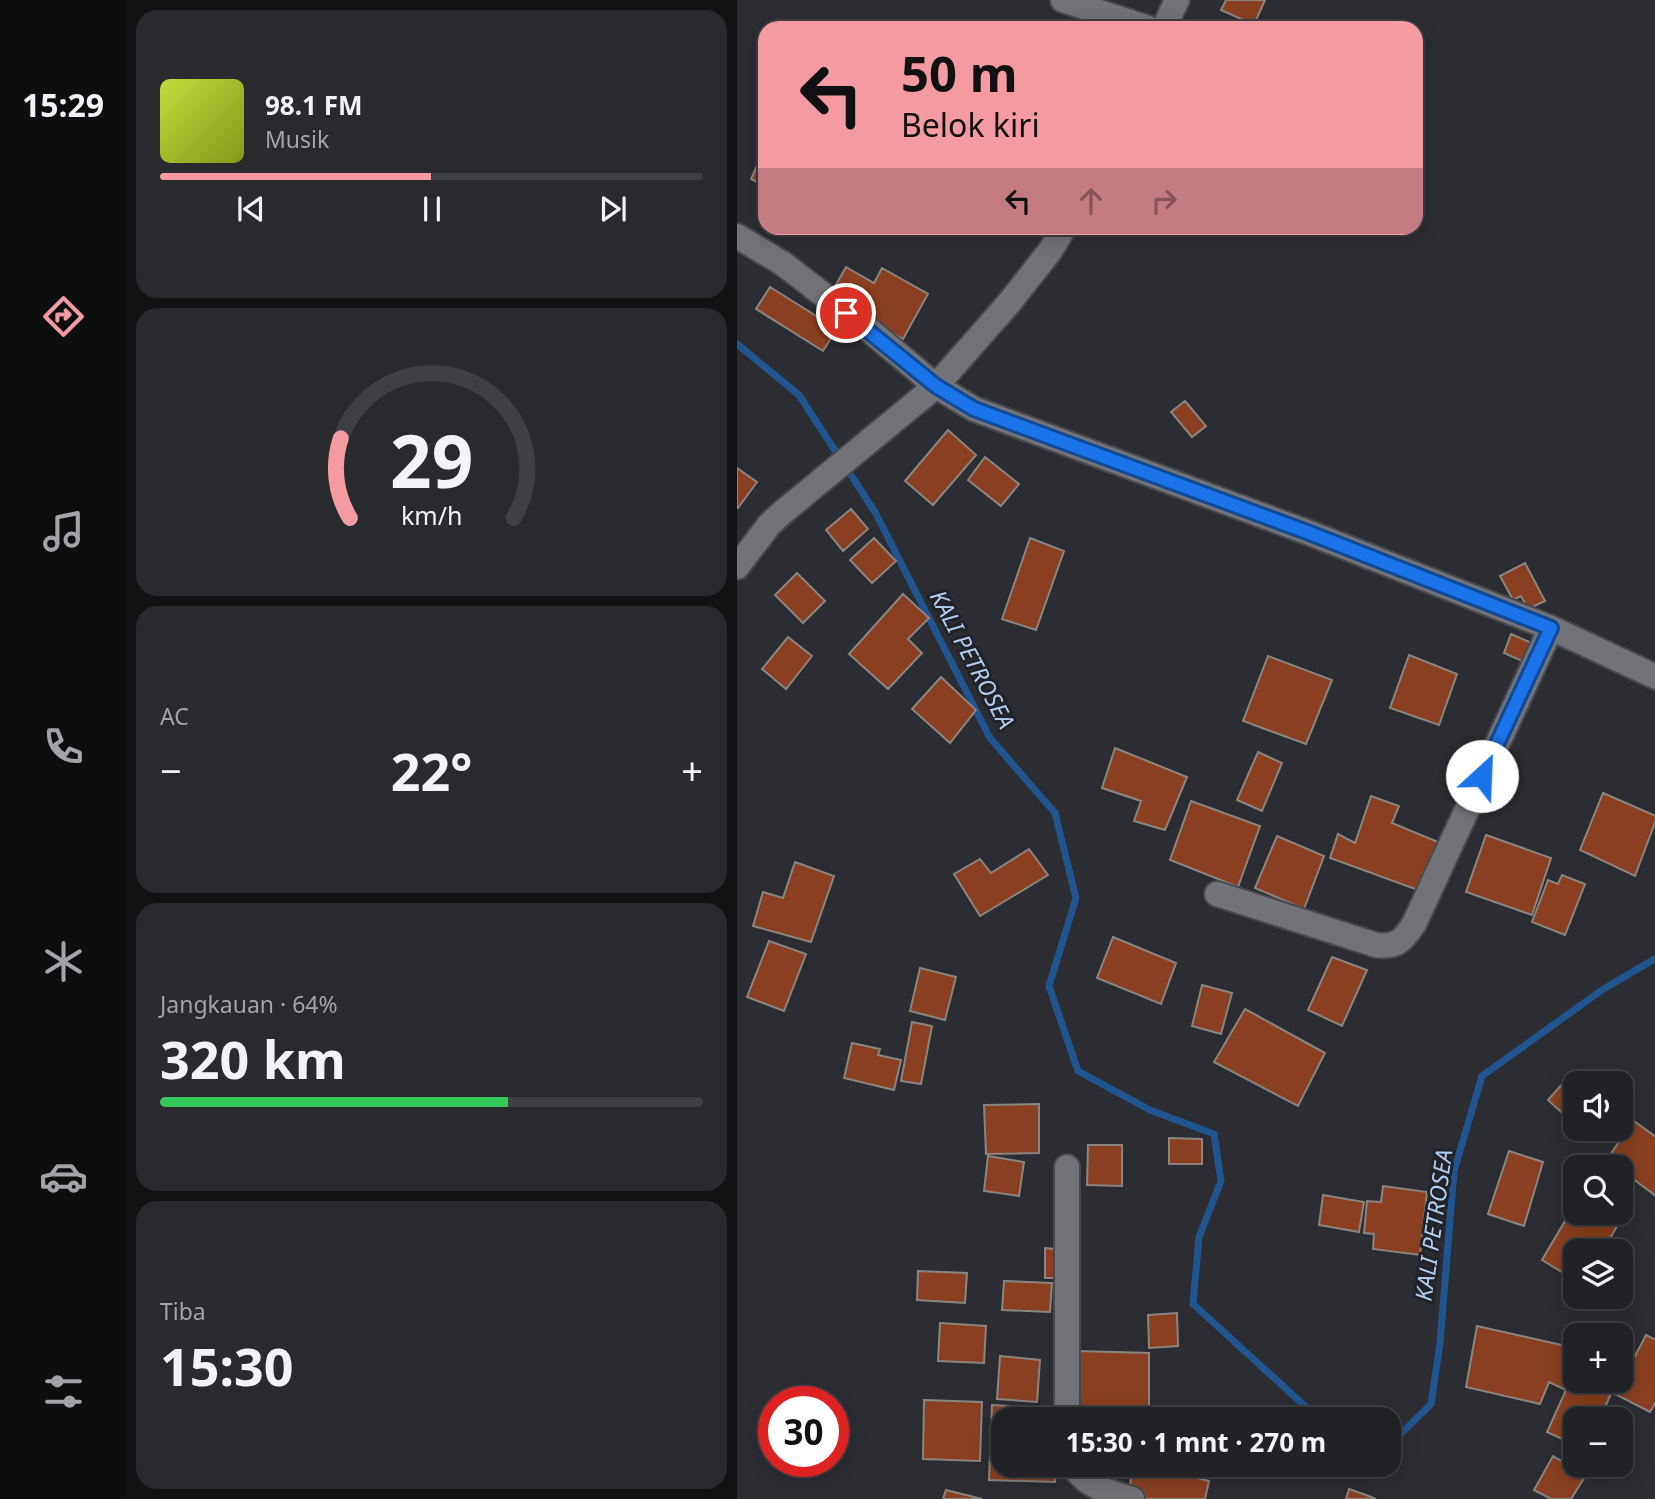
<!DOCTYPE html>
<html lang="id">
<meta charset="utf-8">
<style>
:root{--surface:#212226;--page:#292a2e;--text:#f1f3f6;--muted:#a2a4a7;--line:#3e3f43;--accent:#f49aa2}
body{margin:0;font-family:"Noto Sans",sans-serif;background:var(--page);color:var(--text);height:100vh;display:flex;flex-direction:column;font-size:26px;white-space:nowrap}
*{box-sizing:border-box;margin:0}
p{font-size:23px;color:var(--muted)}
.icon{flex:none;width:38px;height:38px;fill:none;stroke:currentColor;stroke-width:2;stroke-linecap:round;stroke-linejoin:round}
.map{position:relative;flex:1;overflow:hidden}
.side{display:flex;flex-direction:column;gap:10px;padding:10px;background:#121315;width:611px}
.side>*{flex:none}
.hud{position:absolute;left:21px;top:21px;width:665px;height:214px;border-radius:21px;box-shadow:0 4px 18px #0003,0 0 0 2px var(--line);background:#f49aa2;color:#111;overflow:hidden}
.tools{position:absolute;left:826px;top:1071px;display:grid;gap:14px}
.tools a{display:grid;place-items:center;width:70px;height:70px;border-radius:14px;background:var(--surface);box-shadow:0 4px 18px #0003,0 0 0 2px var(--line);font-size:35px}
.speed{position:absolute;left:21px;top:1386px;display:flex;gap:14px;font-size:35px;font-weight:700;text-align:center}
.speed>*{display:grid;place-content:center;width:91px;height:91px;border-radius:50%;background:var(--surface);box-shadow:0 4px 18px #0003,0 0 0 2px var(--line);line-height:1}
.speed .limit{border:10px solid #d22;background:#fff;color:#111}
.pin{position:absolute;display:grid;place-items:center;width:60px;height:60px;color:#fff;margin:-30px;border:4px solid #fff;border-radius:50%;box-shadow:0 2px 7px #0007}
.me{position:absolute;width:77px;margin:-38px;rotate:25deg;stroke-linejoin:round;filter:drop-shadow(0 0 5px #0008)}
.turn{display:flex;align-items:center;gap:24px;height:147px;padding:0 28px;font-size:32px}
.turn .icon{width:91px;height:91px;stroke-width:2.5}
.turn b{display:block;font-size:49px;line-height:60px}
.lanes{display:flex;align-items:center;height:66px;padding:0 28px;background:#0003;justify-content:center;gap:35px;direction:ltr}
.lanes .off{opacity:.35}
.big{font-size:52px;font-weight:700;line-height:1.1}
.side .card{flex:1;display:flex;flex-direction:column;justify-content:center;gap:10px;min-width:0;padding:0 24px;border-radius:21px;background:var(--page)}
.side .dial{align-items:center;gap:0}
.dial svg{height:182px;overflow:visible;fill:none;stroke:var(--line);stroke-width:7;stroke-linecap:round;text-anchor:middle}
.dial text{fill:var(--text);stroke:none}
.song{display:flex;align-items:center;gap:21px}
.cover{width:84px;height:84px;border-radius:10px;background:linear-gradient(135deg,hsl(70 70% 55%),hsl(70 70% 35%))}
.played{height:7px;border-radius:4px;background:linear-gradient(90deg,var(--accent) 50%,var(--line) 50%)}
.keys{display:flex;justify-content:space-around;direction:ltr}
.heat{display:flex;justify-content:space-between;align-items:center;font-size:38px;direction:ltr}
.charge{height:10px;border-radius:5px;background:linear-gradient(90deg,#34c759 64%,var(--line) 0)}
.trip{position:absolute;left:254px;top:1407px;width:410px;height:70px;border-radius:21px;background:var(--surface);box-shadow:0 4px 18px #0003,0 0 0 2px var(--line);font-weight:700;line-height:70px;text-align:center}
main{display:flex;flex:1;min-height:0}
.menu{display:flex;flex-direction:column;width:126px;justify-content:space-around;align-items:center;background:#0d0e0f;color:var(--muted)}
.menu .icon{width:49px;height:49px}
.menu .active{color:var(--accent)}
.menu b{font-size:32px;color:var(--text)}
.map>svg:first-child{display:block}
.lines{fill:none;stroke-linecap:round;stroke-linejoin:round}
.stream{stroke:#205590;stroke-width:7}
.building{fill:#8a4020;stroke:#8a8481;stroke-width:2}
.minor-casing{stroke:#48494e;stroke-width:28}
.minor{stroke:#717378;stroke-width:24}
.route-casing{stroke:#114b97;stroke-width:18}
.route{stroke:#1a73e8;stroke-width:12}
.labels{text-anchor:middle;dominant-baseline:central;stroke-width:6;stroke-linejoin:round;paint-order:stroke}
.water-label{font-size:23px;font-style:italic;fill:#b2cef0;stroke:#222328}
</style>
<main>
<nav class="menu">
<b>15:29</b>
<svg class="icon active" aria-label="directions" viewBox="0 0 24 24"><path d="M12 3l9 9-9 9-9-9zM9 14v-3h6M13 9l2 2-2 2"/></svg>
<svg class="icon" aria-label="music" viewBox="0 0 24 24"><path d="M9 18V5l10-2v13"/><circle cx="6" cy="18" r="3"/><circle cx="16" cy="16" r="3"/></svg>
<svg class="icon" aria-label="phone" viewBox="0 0 24 24"><path d="M5 4h4l2 5-3 2q2 4 5 5l2-3 5 2v4C11 20 4 13 5 4z"/></svg>
<svg class="icon" aria-label="climate" viewBox="0 0 24 24"><path d="M12 3v18M4 7l16 10M4 17L20 7"/></svg>
<svg class="icon" aria-label="car" viewBox="0 0 24 24"><path d="M5 17H2v-5l4-1 3-4h7l3 4 3 1v5h-3M9 17h6M6 11h13"/><circle cx="7" cy="17" r="2"/><circle cx="17" cy="17" r="2"/></svg>
<svg class="icon" aria-label="filters" viewBox="0 0 24 24"><path d="M4 7h16M4 17h16"/><circle cx="9" cy="7" r="2"/><circle cx="15" cy="17" r="2"/></svg>
</nav>
<section class="side">
<div class="card">
<div class="song"><i class="cover"></i><div><b>98.1 FM</b><p>Musik</p></div></div>
<div class="played"></div>
<div class="keys"><svg class="icon" aria-label="previous" viewBox="0 0 24 24"><path d="M18 5L8 12l10 7zM5 5v14"/></svg><svg class="icon" aria-label="pause" viewBox="0 0 24 24"><path d="M8 5v14M16 5v14"/></svg><svg class="icon" aria-label="next" viewBox="0 0 24 24"><path d="M6 5l10 7-10 7zM19 5v14"/></svg></div>
</div>
<div class="card dial"><svg viewBox="0 0 100 80">
<path d="M14 69A42 42 0 1 1 86 69"/>
<path d="M14 69A42 42 0 0 1 10 34" stroke="#f49aa2"/>
<text x="50" y="56" font-size="32" font-weight="700">29</text>
<text x="50" y="72" font-size="11">km/h</text>
</svg></div>
<div class="card"><p>AC</p>
<div class="heat"><a>−</a><b class="big">22°</b><a>+</a></div>
</div>
<div class="card"><p>Jangkauan · 64%</p><b class="big">320 km</b><div class="charge"></div></div>
<div class="card"><p>Tiba</p><b class="big">15:30</b></div>
</section>
<div class="map">
<svg width="919" height="1499" viewBox="0 0 919 1499">
<rect width="100%" height="100%" fill="#2c2d32"/>
<g class="lines">
<path class="stream" d="M 0,344 L 62,395 L 138,512 L 253,738 L 318,813 L 339,898 L 312,986 L 341,1071 L 413,1110 L 477,1134 L 484,1181 L 462,1237 L 456,1304 L 582,1419
M 651,1446 L 694,1404 L 703,1343 L 717,1171 L 745,1076 L 865,990 L 919,958"/>
</g>
<path class="building" d="M 489,0 L 528,0 L 517,25 L 484,10 Z
M 28,148 L 28,186 L 14,179 Z
M 109,267 L 137,283 L 145,268 L 191,294 L 166,339 L 92,297 Z
M 33,287 L 100,329 L 86,351 L 19,309 Z
M 448,401 L 469,426 L 455,437 L 434,412 Z
M 211,430 L 239,455 L 196,505 L 168,481 Z
M 248,457 L 282,484 L 264,506 L 231,480 Z
M 0,468 L 20,482 L 1,508 L 0,507 Z
M 114,509 L 131,529 L 106,551 L 89,530 Z
M 137,538 L 159,561 L 135,583 L 113,560 Z
M 293,538 L 327,551 L 299,630 L 265,619 Z
M 788,563 L 808,601 L 791,609 L 784,596 L 776,600 L 763,576 Z
M 60,573 L 88,601 L 66,623 L 38,595 Z
M 166,594 L 192,618 L 171,639 L 185,653 L 151,689 L 112,654 Z
M 774,634 L 797,644 L 790,663 L 767,653 Z
M 51,637 L 75,656 L 49,689 L 25,669 Z
M 672,655 L 720,674 L 702,725 L 653,708 Z
M 531,656 L 595,680 L 569,744 L 506,721 Z
M 204,677 L 239,710 L 213,743 L 175,709 Z
M 378,748 L 450,777 L 428,830 L 397,821 L 404,801 L 365,788 Z
M 521,752 L 545,763 L 525,811 L 500,800 Z
M 866,793 L 919,816 L 919,820 L 898,876 L 843,850 Z
M 634,796 L 662,806 L 655,823 L 701,842 L 681,890 L 593,858 L 601,834 L 618,843 Z
M 454,801 L 523,826 L 501,887 L 433,860 Z
M 749,835 L 814,858 L 795,915 L 729,892 Z
M 540,836 L 587,856 L 567,909 L 518,888 Z
M 292,849 L 311,875 L 243,916 L 217,874 L 243,859 L 254,873 Z
M 58,862 L 97,876 L 74,942 L 16,926 L 26,892 L 46,898 Z
M 825,875 L 848,884 L 828,935 L 795,922 L 811,880 L 821,884 Z
M 376,937 L 439,963 L 424,1004 L 360,978 Z
M 32,941 L 69,954 L 47,1011 L 10,997 Z
M 595,957 L 630,970 L 605,1026 L 571,1010 Z
M 183,968 L 219,977 L 208,1020 L 173,1011 Z
M 465,985 L 495,993 L 484,1034 L 455,1026 Z
M 508,1009 L 588,1053 L 561,1106 L 477,1062 Z
M 175,1022 L 195,1026 L 184,1084 L 164,1081 Z
M 115,1043 L 143,1049 L 141,1055 L 164,1060 L 157,1090 L 107,1078 Z
M 837,1071 L 851,1083 L 838,1083 L 838,1125 L 811,1100 Z
M 302,1104 L 302,1153 L 249,1154 L 247,1105 Z
M 897,1121 L 919,1137 L 919,1196 L 884,1170 L 884,1167 L 880,1167 L 870,1159 Z
M 432,1138 L 465,1139 L 465,1164 L 432,1164 Z
M 351,1145 L 385,1145 L 385,1186 L 350,1185 Z
M 772,1151 L 806,1162 L 787,1226 L 751,1214 Z
M 251,1156 L 287,1162 L 282,1196 L 247,1191 Z
M 646,1186 L 690,1192 L 683,1255 L 636,1249 L 637,1234 L 627,1233 L 630,1201 L 644,1202 Z
M 586,1195 L 627,1202 L 622,1232 L 582,1225 Z
M 838,1204 L 838,1213 L 868,1213 L 883,1221 L 866,1251 L 838,1251 L 838,1280 L 805,1260 Z
M 308,1248 L 326,1250 L 325,1278 L 308,1278 Z
M 181,1271 L 230,1273 L 228,1303 L 180,1300 Z
M 267,1281 L 315,1283 L 313,1312 L 265,1310 Z
M 440,1313 L 441,1346 L 412,1348 L 411,1315 Z
M 203,1323 L 249,1326 L 247,1363 L 201,1361 Z
M 740,1326 L 838,1348 L 838,1381 L 876,1381 L 879,1382 L 863,1419 L 838,1419 L 838,1445 L 810,1432 L 829,1390 L 812,1382 L 803,1404 L 729,1387 Z
M 909,1335 L 919,1340 L 919,1402 L 913,1412 L 878,1394 Z
M 341,1351 L 412,1353 L 412,1418 L 341,1414 Z
M 263,1356 L 303,1360 L 300,1402 L 260,1399 Z
M 187,1400 L 245,1402 L 243,1461 L 186,1459 Z
M 255,1405 L 321,1409 L 321,1419 L 266,1419 L 266,1465 L 319,1465 L 318,1482 L 252,1480 Z
M 816,1456 L 849,1475 L 834,1499 L 814,1499 L 797,1490 Z
M 397,1465 L 409,1465 L 472,1481 L 468,1499 L 411,1499 L 391,1494 Z
M 430,1465 L 462,1465 L 459,1473 Z
M 612,1489 L 629,1495 L 639,1499 L 609,1499 Z
M 209,1490 L 245,1499 L 206,1499 Z"/>
<g class="lines">
<g class="minor-casing">
<path id="minor" d="M 326,0 L 411,28
M 427,28 L 440,0
M 0,236 L 45,263 L 131,329 L 199,386 L 237,409 L 570,532 L 814,628 L 919,677
M 0,567 L 32,525 L 46,512 L 199,386 L 272,303 L 313,251 L 327,228
M 480,894 L 639,945 C 660,948 666,940 677,924 L 814,628
M 330,1419 L 330,1167
M 336,1465 C 348,1487 373,1492 395,1499"/>
</g>
<use href="#minor" class="minor"/>
</g>
<g class="lines">
<g class="route-casing">
<path id="route" d="M 109,313 L 199,386 L 237,409 L 570,532 L 814,628 L 745,776"/>
</g>
<use href="#route" class="route"/>
</g>
<g class="labels">
<g class="water-label">
<text transform="translate(236 659) rotate(62)">KALI PETROSEA</text>
<text transform="translate(696 1225) rotate(-82)">KALI PETROSEA</text>
</g>
</g>
</svg>
<div class="tools">
<a><svg class="icon" aria-label="sound" viewBox="0 0 24 24"><path d="M4 9h4l5-4v14l-5-4H4zM17 9q2 3 0 6"/></svg></a>
<a><svg class="icon" aria-label="search" viewBox="0 0 24 24"><circle cx="10" cy="10" r="6"/><path d="M15 15l6 6"/></svg></a>
<a><svg class="icon" aria-label="layers" viewBox="0 0 24 24"><path d="M12 4l9 5-9 5-9-5zM3 14l9 5 9-5"/></svg></a>
<a>+</a>
<a>−</a>
</div>
<div class="speed"><div class="limit">30</div></div>
<div class="pin" style="left:109px;top:313px;background:#d93025"><svg class="icon" aria-label="arrive" viewBox="0 0 24 24"><path d="M6 21V4h12l-3 4 3 4H6"/></svg></div>
<svg class="me" style="left:745px;top:776px" viewBox="-20 -20 40 40"><circle r="19" fill="#fff"/><path d="M0-13L10 11 0 6-10 11z" fill="#1a73e8"/></svg>
<div class="trip">15:30 · 1 mnt · 270 m</div>
<div class="hud">
<div class="turn"><svg class="icon" aria-label="left" viewBox="0 0 24 24"><path d="M17 20v-9H6M10 6l-5 5 5 5"/></svg><div><b>50 m</b>Belok kiri</div></div>
<div class="lanes"><svg class="icon" aria-label="left" viewBox="0 0 24 24"><path d="M17 20v-9H6M10 6l-5 5 5 5"/></svg><svg class="icon off" aria-label="ahead" viewBox="0 0 24 24"><path d="M12 20V5M6 11l6-6 6 6"/></svg><svg class="icon off" aria-label="right" viewBox="0 0 24 24"><path d="M7 20v-9h11M14 6l5 5-5 5"/></svg></div>
</div>
</div>
</main>
